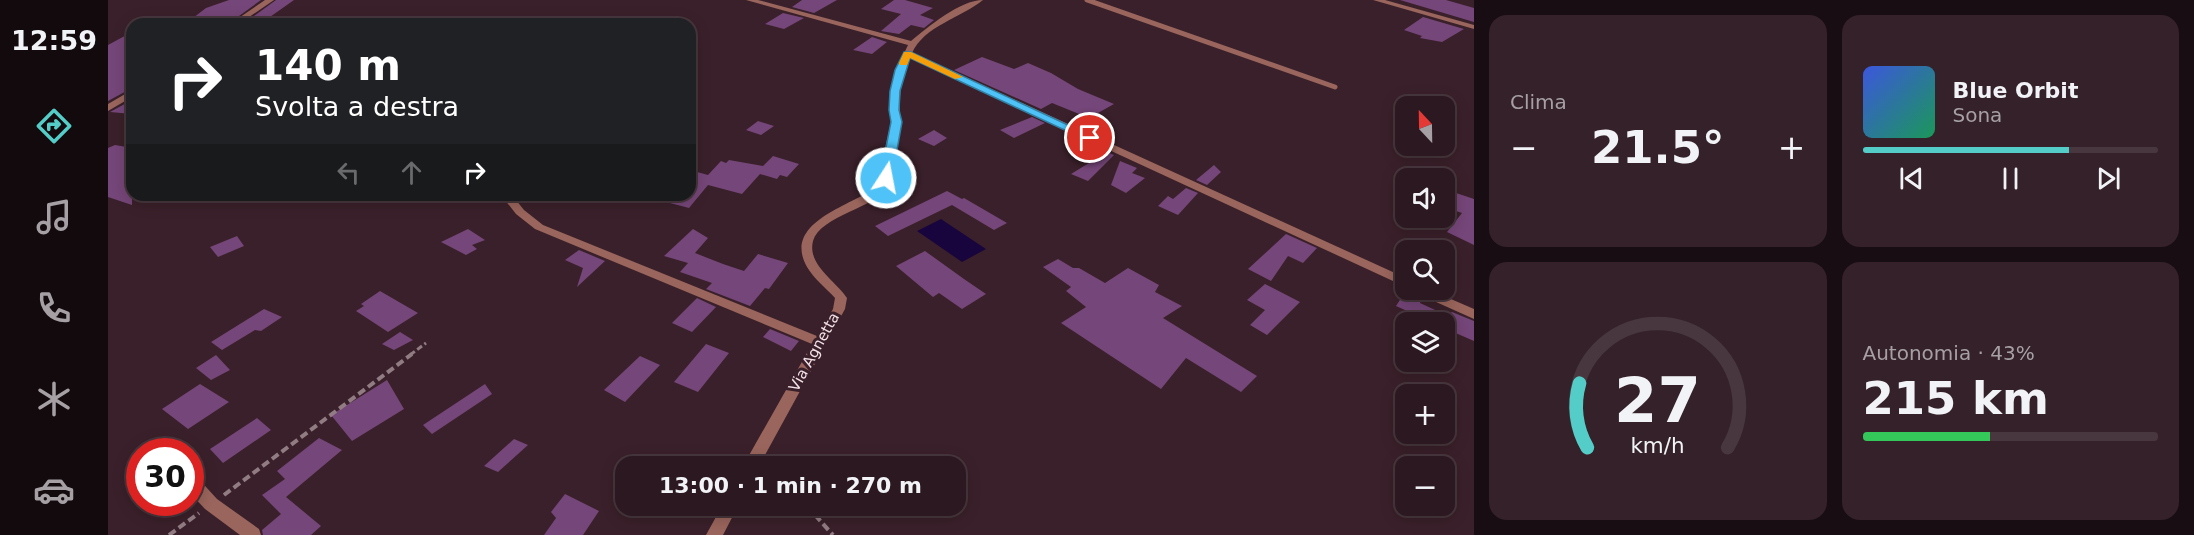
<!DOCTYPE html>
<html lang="it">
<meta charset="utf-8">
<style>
:root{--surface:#2c1820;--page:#342129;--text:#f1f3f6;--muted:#a6a0a5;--line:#48373e;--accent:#54cdc8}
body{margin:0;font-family:"DejaVu Sans",sans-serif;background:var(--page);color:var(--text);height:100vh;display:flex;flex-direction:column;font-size:22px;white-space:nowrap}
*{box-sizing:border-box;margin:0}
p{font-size:20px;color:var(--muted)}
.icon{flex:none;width:33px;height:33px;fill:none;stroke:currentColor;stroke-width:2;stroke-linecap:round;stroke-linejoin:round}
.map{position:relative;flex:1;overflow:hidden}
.drawer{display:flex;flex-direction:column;gap:15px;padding:15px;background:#180d12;width:720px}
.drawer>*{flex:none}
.guide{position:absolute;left:18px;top:18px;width:570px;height:183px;border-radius:18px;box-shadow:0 3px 15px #0003,0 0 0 2px var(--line);background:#202124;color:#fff;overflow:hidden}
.needle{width:39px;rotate:338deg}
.fabs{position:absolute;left:1287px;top:96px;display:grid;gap:12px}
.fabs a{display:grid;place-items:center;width:60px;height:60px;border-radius:12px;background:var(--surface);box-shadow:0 3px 15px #0003,0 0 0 2px var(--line);font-size:30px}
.speed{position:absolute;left:18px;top:438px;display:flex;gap:12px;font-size:30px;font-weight:700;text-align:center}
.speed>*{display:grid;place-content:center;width:78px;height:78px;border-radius:50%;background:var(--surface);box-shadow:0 3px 15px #0003,0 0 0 2px var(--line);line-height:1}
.speed .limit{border:9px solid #d22;background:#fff;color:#111}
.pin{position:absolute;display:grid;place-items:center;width:51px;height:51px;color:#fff;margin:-26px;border:3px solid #fff;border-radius:50%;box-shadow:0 2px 6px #0007}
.me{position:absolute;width:66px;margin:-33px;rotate:11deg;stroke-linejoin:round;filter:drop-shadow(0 0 4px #0008)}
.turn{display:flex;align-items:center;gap:21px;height:126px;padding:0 30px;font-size:27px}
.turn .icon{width:78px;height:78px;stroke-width:2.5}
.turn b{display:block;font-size:42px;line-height:51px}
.lanes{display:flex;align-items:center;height:57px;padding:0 30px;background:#0003;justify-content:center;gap:30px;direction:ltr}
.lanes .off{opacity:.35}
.big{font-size:45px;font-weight:600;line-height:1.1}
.drawer .tile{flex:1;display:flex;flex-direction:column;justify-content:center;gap:9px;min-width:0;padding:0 21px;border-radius:18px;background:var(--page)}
.drawer .dial{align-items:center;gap:0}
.dial svg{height:156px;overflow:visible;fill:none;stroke:var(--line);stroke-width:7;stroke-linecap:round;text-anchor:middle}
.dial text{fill:var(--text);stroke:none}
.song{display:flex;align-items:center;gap:18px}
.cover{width:72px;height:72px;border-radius:9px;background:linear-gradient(135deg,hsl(230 70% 55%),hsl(150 70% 35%))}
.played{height:6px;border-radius:3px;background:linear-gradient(90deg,var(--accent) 70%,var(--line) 70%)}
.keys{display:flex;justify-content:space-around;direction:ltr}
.heat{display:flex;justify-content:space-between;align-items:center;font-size:33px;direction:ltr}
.charge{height:9px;border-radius:4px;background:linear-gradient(90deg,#34c759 43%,var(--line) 0)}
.drawer .tiles{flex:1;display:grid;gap:15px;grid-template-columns:repeat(2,1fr)}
.trip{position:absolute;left:507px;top:456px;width:351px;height:60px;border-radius:18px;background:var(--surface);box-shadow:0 3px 15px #0003,0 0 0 2px var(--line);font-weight:600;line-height:60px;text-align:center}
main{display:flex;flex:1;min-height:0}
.dock{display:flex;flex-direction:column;width:108px;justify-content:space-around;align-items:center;background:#120a0d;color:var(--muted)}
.dock .icon{width:42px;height:42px}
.dock .active{color:var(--accent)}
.dock b{font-size:27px;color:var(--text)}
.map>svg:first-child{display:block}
.water{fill:#18053d}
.building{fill:#754679}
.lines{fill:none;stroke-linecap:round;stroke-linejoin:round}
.path-far1{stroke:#927c83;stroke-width:3;stroke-dasharray:6 3;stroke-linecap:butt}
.path{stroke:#927c83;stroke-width:4;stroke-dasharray:8 4;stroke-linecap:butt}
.service{stroke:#9a655c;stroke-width:5}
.minor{fill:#9a655c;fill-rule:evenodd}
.route{fill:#4fc3f7;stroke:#337fa1;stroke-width:1.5}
.slow{fill:#f59e0b}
.labels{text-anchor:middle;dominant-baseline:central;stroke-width:6;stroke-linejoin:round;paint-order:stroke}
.street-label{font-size:15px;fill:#f3e1e6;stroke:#3a202a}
</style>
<main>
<nav class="dock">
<b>12:59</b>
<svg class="icon active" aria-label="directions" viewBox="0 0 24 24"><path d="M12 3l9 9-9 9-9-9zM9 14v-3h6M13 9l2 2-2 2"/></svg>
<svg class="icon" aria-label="music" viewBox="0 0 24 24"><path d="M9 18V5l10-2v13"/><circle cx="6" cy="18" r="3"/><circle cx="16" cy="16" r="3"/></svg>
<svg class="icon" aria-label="phone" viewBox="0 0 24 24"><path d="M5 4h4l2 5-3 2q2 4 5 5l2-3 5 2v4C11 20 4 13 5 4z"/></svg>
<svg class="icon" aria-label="climate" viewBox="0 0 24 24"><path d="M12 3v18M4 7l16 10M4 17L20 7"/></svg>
<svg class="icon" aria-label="car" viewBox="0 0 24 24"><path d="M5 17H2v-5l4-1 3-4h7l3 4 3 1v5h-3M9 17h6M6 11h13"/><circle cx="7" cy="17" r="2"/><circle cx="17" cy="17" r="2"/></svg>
</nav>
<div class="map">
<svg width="1366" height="535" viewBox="0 0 1366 535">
<rect width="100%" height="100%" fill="#3a202a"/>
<path class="water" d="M 833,219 L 878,249 L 854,262 L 809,231 Z"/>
<path class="building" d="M 121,0 L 153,0 L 120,24 L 81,21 L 98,8 Z
M 168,0 L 186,0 L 152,24 L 135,24 Z
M 694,0 L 729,0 L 706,13 L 684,7 Z
M 786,0 L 797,0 L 825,8 L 812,15 L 826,20 L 816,28 L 803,25 L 791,34 L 773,31 L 793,14 L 773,9 Z
M 1292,0 L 1338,0 L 1366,8 L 1366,22 Z
M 675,13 L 696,18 L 676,29 L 657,24 Z
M 1315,17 L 1356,29 L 1334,42 L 1312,38 L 1314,36 L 1296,30 Z
M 24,32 L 24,88 L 0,101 L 0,45 Z
M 764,37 L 779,42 L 764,54 L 745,50 Z
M 874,57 L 906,69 L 920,63 L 943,73 L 970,89 L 1006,104 L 981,118 L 944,103 L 933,109 L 846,70 Z
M 24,100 L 24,114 L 2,112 Z
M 924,117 L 937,123 L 906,138 L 892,130 Z
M 650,121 L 666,126 L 653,135 L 638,130 Z
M 826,130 L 839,138 L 826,146 L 810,139 Z
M 7,145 L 24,148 L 24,205 L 0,197 L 0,148 Z
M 999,152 L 1006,155 L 980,181 L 963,174 Z
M 665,156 L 691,164 L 679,177 L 672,175 L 669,179 L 652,174 L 634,194 L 600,185 L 581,208 L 562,203 L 571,195 L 582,195 L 582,170 L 600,175 L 613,161 L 618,163 L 621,160 L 655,166 Z
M 1012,161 L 1029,168 L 1024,173 L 1037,178 L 1018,193 L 1003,185 Z
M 1106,165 L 1113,172 L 1099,185 L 1088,180 Z
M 1078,188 L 1090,193 L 1070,215 L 1050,206 L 1060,196 L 1065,199 Z
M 839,191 L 854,199 L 856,198 L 899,223 L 886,230 L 844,205 L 780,236 L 767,226 Z
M 1345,192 L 1366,199 L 1366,245 L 1339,232 L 1354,213 L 1336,207 L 1336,203 Z
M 360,229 L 377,240 L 364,245 L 369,249 L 358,255 L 333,242 Z
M 585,229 L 600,238 L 587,253 L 615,264 L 636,271 L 650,254 L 680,263 L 661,289 L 657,288 L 642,306 L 598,289 L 604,283 L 572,272 L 580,263 L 556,256 Z
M 1178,234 L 1209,248 L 1195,263 L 1180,256 L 1163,281 L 1140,269 Z
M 129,236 L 136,246 L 110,257 L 102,247 Z
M 471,250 L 497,261 L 469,287 L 475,268 L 457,260 Z
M 817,251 L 856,279 L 878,294 L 854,309 L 831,293 L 825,297 L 788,266 Z
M 950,259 L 965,268 L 971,268 L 997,283 L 1020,268 L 1051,285 L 1047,292 L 1074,306 L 1055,318 L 1149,376 L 1133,392 L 1078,358 L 1053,389 L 953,323 L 978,307 L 958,291 L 963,287 L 935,267 Z
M 1157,284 L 1192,302 L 1159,335 L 1142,325 L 1157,310 L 1139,300 Z
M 272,291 L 310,313 L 280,332 L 248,311 L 256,306 L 253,304 Z
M 1297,292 L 1313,298 L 1312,303 L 1338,315 L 1344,312 L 1366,321 L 1366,341 L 1336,328 L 1336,322 L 1324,322 L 1288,306 Z
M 589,298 L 608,307 L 584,332 L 564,323 Z
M 156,309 L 174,317 L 153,331 L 147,330 L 114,350 L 103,342 Z
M 662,329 L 691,341 L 683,351 L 655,337 Z
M 292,332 L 305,340 L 286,350 L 274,344 Z
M 598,344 L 621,353 L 590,392 L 566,382 Z
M 108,355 L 122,370 L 103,380 L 88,368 Z
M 532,356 L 552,365 L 517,402 L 496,390 Z
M 279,380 L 296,409 L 244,441 L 223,415 Z
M 92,384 L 121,402 L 80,429 L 54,409 Z
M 377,384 L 384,394 L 324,434 L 315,425 Z
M 149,418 L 163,430 L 115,463 L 102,449 Z
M 211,438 L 234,450 L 178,497 L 213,526 L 203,535 L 155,535 L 154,530 L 173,514 L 154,495 L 177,479 L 169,471 Z
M 406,439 L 420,445 L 390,472 L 376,466 Z
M 457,494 L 491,511 L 475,535 L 436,535 L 448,518 L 443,512 Z"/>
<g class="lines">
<path class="path-far1" d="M 302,355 L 318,343"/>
<path class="path" d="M 116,495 L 304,354
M 699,506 L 725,535
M 61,535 L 91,513"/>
<path class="service" d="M 979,0 L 1227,87"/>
<path class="minor" d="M 157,0 L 166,0 L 131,24 L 122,24 Z
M 638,0 L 650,0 L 803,41 C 820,27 852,0 875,0 C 853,18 816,26 804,53 L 1298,278 L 1298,287 L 802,58 C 791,83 792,95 792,121 C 793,135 786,152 783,166 C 782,173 781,182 778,189 C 770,206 712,216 705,241 C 699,265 728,281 739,298 L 737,309 L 651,466 L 635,466 L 704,344 L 427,229 L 408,214 L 393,195 L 404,195 L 416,210 L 435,225 L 709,336 L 725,309 L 727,298 C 718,288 706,279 699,267 C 674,223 741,206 768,188 L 783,122 L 781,110 L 783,91 L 788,70 L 800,45 Z
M 1265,0 L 1277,0 L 1366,25 L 1366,29 Z
M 24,90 L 24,97 L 0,111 L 0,104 Z
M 1306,290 L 1322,290 L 1366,309 L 1366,319 L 1308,293 Z
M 82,474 L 88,476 L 109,499 L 151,529 L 153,535 L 132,535 L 97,509 L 82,493 Z
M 614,506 L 630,506 L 615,535 L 598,535 Z"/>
</g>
<path class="route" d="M 796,52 L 803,52 L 988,138 L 986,140 L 978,140 L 802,58 L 792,91 L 791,110 L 794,122 L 784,178 L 778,181 L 774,180 L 772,178 L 783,122 L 781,110 L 782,91 L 787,70 Z"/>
<path class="slow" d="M 796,52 L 803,52 L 855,77 L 847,79 L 802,58 L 799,65 L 792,65 L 791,63 Z"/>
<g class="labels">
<g class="street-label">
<text transform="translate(706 352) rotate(-61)">Via Agnetta</text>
</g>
</g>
</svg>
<div class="fabs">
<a><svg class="needle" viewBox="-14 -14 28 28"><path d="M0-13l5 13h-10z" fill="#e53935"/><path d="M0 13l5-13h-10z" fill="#a6a0a5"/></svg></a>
<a><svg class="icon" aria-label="sound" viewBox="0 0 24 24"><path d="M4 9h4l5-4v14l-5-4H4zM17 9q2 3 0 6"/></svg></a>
<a><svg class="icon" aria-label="search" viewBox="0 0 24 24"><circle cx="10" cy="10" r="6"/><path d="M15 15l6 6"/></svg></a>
<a><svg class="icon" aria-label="layers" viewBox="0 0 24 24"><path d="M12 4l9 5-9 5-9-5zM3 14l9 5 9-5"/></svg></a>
<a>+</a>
<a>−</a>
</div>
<div class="speed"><div class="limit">30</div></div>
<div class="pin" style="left:982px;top:138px;background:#d93025"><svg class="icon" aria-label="arrive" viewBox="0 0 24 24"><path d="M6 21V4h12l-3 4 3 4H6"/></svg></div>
<svg class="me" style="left:778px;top:178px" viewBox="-20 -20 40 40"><circle r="17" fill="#4fc3f7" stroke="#fff" stroke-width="3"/><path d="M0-11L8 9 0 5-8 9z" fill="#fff"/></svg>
<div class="trip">13:00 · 1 min · 270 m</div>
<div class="guide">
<div class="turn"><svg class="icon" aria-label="right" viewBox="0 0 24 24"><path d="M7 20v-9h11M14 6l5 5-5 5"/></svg><div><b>140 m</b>Svolta a destra</div></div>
<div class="lanes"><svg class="icon off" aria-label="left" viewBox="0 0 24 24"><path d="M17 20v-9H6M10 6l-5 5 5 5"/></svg><svg class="icon off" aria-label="ahead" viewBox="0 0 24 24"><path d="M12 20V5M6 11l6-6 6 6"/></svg><svg class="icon" aria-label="right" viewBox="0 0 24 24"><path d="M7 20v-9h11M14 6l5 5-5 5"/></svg></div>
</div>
</div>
<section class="drawer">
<div class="tiles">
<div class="tile"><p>Clima</p>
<div class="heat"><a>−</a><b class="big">21.5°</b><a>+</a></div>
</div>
<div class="tile">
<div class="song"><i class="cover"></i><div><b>Blue Orbit</b><p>Sona</p></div></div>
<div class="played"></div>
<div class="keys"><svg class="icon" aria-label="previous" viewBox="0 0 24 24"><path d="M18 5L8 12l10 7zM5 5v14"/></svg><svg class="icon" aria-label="pause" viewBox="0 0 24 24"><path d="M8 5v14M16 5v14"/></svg><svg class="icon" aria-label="next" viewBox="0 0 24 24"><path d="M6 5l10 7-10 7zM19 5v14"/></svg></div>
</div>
<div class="tile dial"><svg viewBox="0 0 100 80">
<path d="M14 69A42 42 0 1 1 86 69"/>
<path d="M14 69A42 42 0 0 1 10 36" stroke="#54cdc8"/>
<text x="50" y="56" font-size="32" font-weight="700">27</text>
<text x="50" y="72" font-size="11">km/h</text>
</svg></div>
<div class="tile"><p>Autonomia · 43%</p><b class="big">215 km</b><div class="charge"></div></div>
</div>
</section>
</main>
